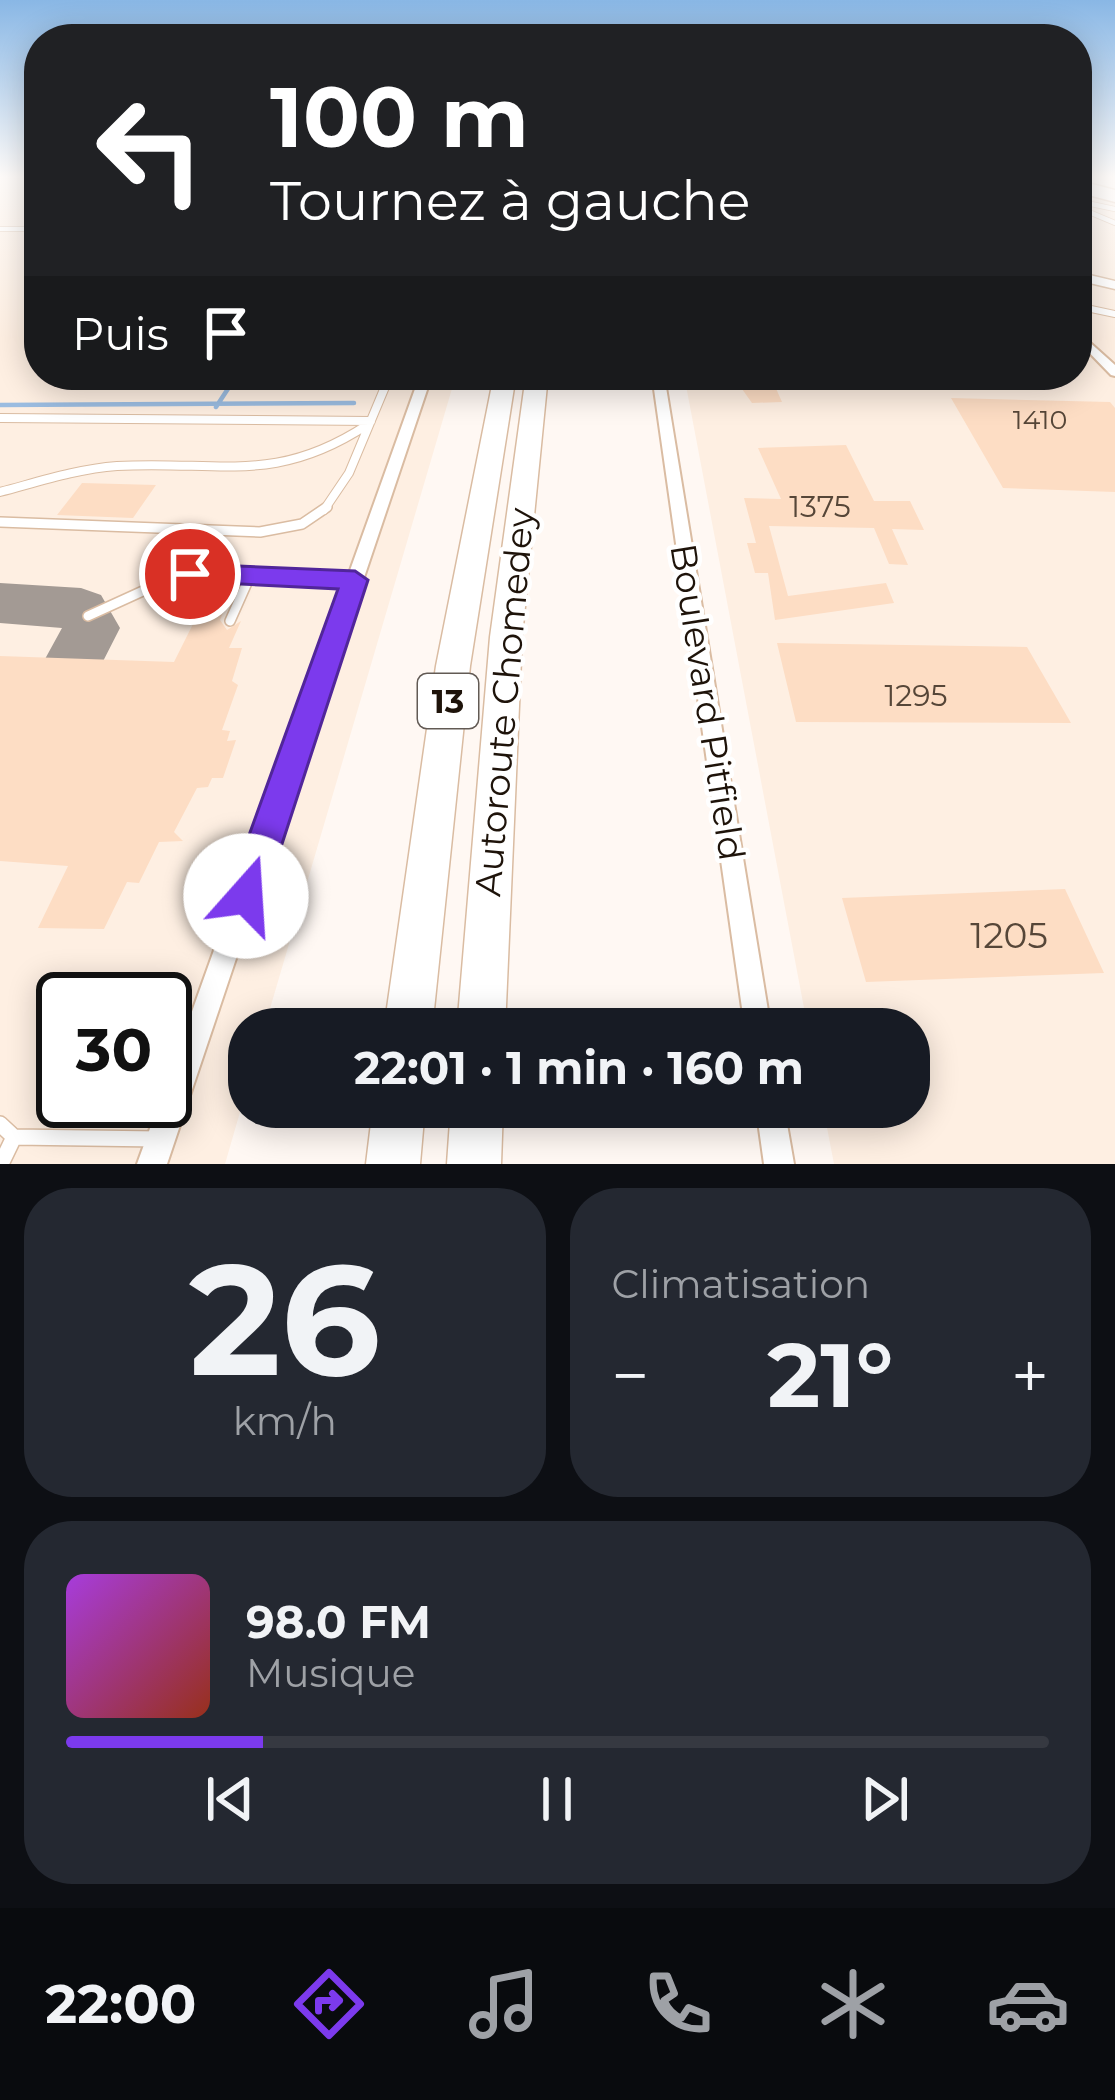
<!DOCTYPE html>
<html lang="fr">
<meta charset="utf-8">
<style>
:root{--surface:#171b24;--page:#242831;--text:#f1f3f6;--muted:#9ea1a6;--line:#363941;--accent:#7c3aed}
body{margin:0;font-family:Montserrat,sans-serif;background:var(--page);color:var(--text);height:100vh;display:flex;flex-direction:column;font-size:45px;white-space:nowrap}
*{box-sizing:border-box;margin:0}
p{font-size:39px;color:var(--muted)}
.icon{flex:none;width:66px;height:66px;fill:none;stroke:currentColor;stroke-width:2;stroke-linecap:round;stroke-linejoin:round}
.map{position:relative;height:1164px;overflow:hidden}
.side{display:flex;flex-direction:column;gap:24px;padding:24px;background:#0d0f14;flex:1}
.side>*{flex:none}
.guide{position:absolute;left:24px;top:24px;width:1068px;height:366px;border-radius:48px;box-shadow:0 6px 30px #0003;background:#202124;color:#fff;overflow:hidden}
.speed{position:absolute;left:36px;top:972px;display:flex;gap:24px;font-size:60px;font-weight:700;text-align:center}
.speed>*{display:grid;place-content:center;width:156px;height:156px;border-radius:50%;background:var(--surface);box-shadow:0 6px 30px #0003;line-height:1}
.speed .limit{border:6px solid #111;border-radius:18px;background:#fff;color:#111}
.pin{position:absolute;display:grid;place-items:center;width:102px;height:102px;color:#fff;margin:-51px;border:6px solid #fff;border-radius:50%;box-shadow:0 3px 12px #0007}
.me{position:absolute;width:132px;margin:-66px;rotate:19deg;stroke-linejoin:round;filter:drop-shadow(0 0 9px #0008)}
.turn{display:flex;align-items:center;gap:42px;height:252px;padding:0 48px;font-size:54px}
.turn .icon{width:156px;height:156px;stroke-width:2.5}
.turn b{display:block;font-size:84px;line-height:102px}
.then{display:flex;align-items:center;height:114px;padding:0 48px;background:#0003;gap:24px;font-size:45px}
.big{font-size:90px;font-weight:700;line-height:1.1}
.side .tile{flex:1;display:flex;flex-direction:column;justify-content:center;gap:18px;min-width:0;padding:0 42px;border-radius:48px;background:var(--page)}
.side .dial{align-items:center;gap:0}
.dial b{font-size:156px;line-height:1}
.song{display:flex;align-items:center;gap:36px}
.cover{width:144px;height:144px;border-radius:18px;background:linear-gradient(135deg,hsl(280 70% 55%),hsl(10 70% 35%))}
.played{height:12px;border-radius:6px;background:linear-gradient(90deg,var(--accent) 20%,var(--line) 20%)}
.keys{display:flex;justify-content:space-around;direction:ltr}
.heat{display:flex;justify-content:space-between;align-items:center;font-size:66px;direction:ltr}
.side .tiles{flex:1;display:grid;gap:24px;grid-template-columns:1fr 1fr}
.tile:last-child{grid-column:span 2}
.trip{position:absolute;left:228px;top:1008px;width:702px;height:120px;border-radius:48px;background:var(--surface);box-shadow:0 6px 30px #0003;font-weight:700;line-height:120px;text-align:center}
.tab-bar{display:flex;height:192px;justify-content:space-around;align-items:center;background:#090b0e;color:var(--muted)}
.tab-bar .icon{width:84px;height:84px}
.tab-bar .active{color:var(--accent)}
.tab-bar b{font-size:54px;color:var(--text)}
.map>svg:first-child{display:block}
.built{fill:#feefe2;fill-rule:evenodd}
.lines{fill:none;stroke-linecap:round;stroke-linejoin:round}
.stream{stroke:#9bbce0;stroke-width:4.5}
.taxiway{fill:#a39a94;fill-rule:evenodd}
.building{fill:#fdddc4}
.service-far4-casing{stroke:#dabca2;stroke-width:6}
.service-far3-casing{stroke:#dabca2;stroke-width:8}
.service-far2-casing{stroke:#dabca2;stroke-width:10}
.service-far1-casing{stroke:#dabca2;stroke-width:12}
.service-casing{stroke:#dabca2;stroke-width:18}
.minor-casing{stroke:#dabca2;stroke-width:4}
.tertiary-casing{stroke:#dabca2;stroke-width:3}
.secondary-casing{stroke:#dabca2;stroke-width:3}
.motorway-casing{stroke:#dabca2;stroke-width:3}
.service-far4{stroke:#fff;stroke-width:4.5}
.service-far3{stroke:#fff;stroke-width:6}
.service-far2{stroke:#fff;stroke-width:8}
.service-far1{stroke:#fff;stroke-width:9}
.service{stroke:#fff;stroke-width:15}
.minor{fill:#fff;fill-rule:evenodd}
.tertiary{fill:#fff;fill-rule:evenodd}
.secondary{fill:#fff;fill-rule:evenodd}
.motorway{fill:#fff;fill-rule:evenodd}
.route{fill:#7c3aed;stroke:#51269a;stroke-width:3}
.labels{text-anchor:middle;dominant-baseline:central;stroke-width:9;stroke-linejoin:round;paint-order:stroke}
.far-number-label{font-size:27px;fill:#564638}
.number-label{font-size:30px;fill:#564638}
.shield{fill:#fff;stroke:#625a54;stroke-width:3}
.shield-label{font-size:33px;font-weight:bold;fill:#1e130a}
.street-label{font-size:36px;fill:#1e130a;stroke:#fff}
.near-number-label{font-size:36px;fill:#564638}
</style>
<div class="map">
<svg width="1115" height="1164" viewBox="0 0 1115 1164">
<rect width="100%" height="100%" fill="#fff8f3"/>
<path class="built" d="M 0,177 L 39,177 L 39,375 L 456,375 L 264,1029 L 249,1029 L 249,1081 L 225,1164 L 0,1164 ZM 63,999 L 165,999 L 165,1101 L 63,1101 Z
M 1077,191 L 1115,201 L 1115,1164 L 834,1164 L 823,1107 L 909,1107 L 909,1029 L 808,1029 L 684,375 L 1077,375 Z"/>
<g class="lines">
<path class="stream" d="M 0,405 L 354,403
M 216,407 L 237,375"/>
<path class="taxiway" d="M 0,583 L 81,588 L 101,595 L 120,628 L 96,675 L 75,682 L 54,675 L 45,659 L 62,628 L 0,623 Z"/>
</g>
<path class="building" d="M 732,375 L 770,375 L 782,402 L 752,403 Z
M 951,398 L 1110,402 L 1115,408 L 1115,492 L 1003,488 Z
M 846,445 L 874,501 L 910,501 L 924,530 L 892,529 L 908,565 L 889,564 L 874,528 L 769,526 L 788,596 L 886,583 L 894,603 L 775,620 L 768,573 L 755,573 L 747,543 L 756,543 L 744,498 L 781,499 L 758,448 Z
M 82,483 L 156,485 L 133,518 L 57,515 Z
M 199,612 L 223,613 L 220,620 L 227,630 L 241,621 L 229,648 L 242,648 L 232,681 L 238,685 L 222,730 L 230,731 L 227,741 L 236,740 L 223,778 L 212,778 L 208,787 L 197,788 L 174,832 L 183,841 L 159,842 L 139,883 L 127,882 L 104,929 L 38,928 L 68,866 L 0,861 L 0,656 L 174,662 Z
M 777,643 L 1027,647 L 1071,723 L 796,722 Z
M 1065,889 L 1104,973 L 866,982 L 842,898 Z"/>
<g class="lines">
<g class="service-far4-casing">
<path id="service-far4" d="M 1077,201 L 1115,209
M 1077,207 L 1115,223
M 0,229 L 39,229"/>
</g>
<g class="service-far3-casing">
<path id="service-far3" d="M 1077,306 L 1115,314"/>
</g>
<g class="service-far2-casing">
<path id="service-far2" d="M 0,418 L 371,421
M 0,492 C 38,482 77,469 117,466 C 218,460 274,486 367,425
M 324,510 L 349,473 L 390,375"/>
</g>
<g class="service-far1-casing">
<path id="service-far1" d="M 0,522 L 260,532 L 302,524 L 327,507
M 88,616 L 178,575 L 355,580
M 230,621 L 250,576"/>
</g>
<g class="service-casing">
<path id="service" d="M 0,1124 L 14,1137
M 1,1164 L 14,1137 L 159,1139"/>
</g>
<g class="minor-casing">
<path id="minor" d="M 1077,331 L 1115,365 L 1115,376 L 1111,375 L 1077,340 Z
M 420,375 L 432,375 L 167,1164 L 137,1164 L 160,1101 L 165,1101 L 165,1087 Z
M 652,375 L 664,375 L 771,1029 L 745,1029 Z
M 756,1107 L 784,1107 L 794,1164 L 764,1164 Z"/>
</g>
<g class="tertiary-casing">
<path id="tertiary" d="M 1077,272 L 1115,281 L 1115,289 L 1077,280 Z"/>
</g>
<g class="secondary-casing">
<path id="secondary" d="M 1077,180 L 1115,190 L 1115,196 L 1077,186 Z"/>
</g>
<g class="motorway-casing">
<path id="motorway" d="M 1077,184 L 1115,194 L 1115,202 L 1077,192 Z
M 494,375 L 516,375 L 470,666 L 432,1029 L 384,1029 L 436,666 Z
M 526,375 L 548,375 L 522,637 L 505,1029 L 457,1029 L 490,637 Z
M 373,1107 L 425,1107 L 420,1164 L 366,1164 Z
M 451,1107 L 503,1107 L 501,1164 L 447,1164 Z"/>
</g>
<use href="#service-far4" class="service-far4"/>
<use href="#service-far3" class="service-far3"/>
<use href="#service-far2" class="service-far2"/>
<use href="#service-far1" class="service-far1"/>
<use href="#service" class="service"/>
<use href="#minor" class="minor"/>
<use href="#tertiary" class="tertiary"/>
<use href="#secondary" class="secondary"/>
<use href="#motorway" class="motorway"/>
</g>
<linearGradient id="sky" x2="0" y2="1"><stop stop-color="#89b7e5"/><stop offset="0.52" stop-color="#fffcfa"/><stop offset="1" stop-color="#fffcfa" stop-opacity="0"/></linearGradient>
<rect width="1115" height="340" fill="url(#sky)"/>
<path class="route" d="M 190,564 L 355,571 L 368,580 L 265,896 L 260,910 L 246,916 L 232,910 L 227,896 L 338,589 L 181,581 L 177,574 Z"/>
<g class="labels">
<g class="far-number-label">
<text x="1040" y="419">1410</text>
</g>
<g class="number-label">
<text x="820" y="506">1375</text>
<text x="916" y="695">1295</text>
</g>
<rect class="shield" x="418" y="674" width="60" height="54" rx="9"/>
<g class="shield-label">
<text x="448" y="701">13</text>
</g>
<g class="street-label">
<text transform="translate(504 702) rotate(-85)">Autoroute Chomedey</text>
<text transform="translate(708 702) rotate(81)">Boulevard Pitfield</text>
</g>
<g class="near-number-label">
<text x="1009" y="935">1205</text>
</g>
</g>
</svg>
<div class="speed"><div class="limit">30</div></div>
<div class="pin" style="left:190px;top:574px;background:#d93025"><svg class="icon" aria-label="arrive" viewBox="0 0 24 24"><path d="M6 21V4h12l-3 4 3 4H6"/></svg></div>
<svg class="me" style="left:246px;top:896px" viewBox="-20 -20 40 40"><circle r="19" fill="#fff"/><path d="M0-13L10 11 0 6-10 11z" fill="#7c3aed"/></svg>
<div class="trip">22:01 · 1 min · 160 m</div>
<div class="guide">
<div class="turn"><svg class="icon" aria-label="left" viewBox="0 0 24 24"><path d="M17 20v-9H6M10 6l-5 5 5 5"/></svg><div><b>100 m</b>Tournez à gauche</div></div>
<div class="then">Puis<svg class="icon" aria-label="arrive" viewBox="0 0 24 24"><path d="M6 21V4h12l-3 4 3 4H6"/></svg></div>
</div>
</div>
<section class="side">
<div class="tiles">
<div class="tile dial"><b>26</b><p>km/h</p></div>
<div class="tile"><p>Climatisation</p>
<div class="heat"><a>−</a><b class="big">21°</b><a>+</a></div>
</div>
<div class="tile">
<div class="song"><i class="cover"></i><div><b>98.0 FM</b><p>Musique</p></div></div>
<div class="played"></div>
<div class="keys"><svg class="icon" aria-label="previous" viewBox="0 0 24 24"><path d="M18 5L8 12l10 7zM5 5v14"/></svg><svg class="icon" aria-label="pause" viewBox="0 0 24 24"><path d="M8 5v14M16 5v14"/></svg><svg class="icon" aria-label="next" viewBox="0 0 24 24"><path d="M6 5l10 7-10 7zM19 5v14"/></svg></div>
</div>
</div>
</section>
<nav class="tab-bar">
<b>22:00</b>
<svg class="icon active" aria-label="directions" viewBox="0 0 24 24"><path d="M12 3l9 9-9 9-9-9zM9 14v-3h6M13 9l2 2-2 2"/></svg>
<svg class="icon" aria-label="music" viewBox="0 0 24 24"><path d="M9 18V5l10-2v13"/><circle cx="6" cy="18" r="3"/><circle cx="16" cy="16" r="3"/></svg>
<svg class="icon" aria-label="phone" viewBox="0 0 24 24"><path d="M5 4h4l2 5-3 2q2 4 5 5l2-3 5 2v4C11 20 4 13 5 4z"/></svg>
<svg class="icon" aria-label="climate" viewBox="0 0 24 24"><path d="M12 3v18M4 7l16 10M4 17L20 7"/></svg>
<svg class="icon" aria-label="car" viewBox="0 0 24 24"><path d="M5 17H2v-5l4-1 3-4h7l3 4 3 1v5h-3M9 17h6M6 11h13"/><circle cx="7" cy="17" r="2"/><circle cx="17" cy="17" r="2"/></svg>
</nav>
